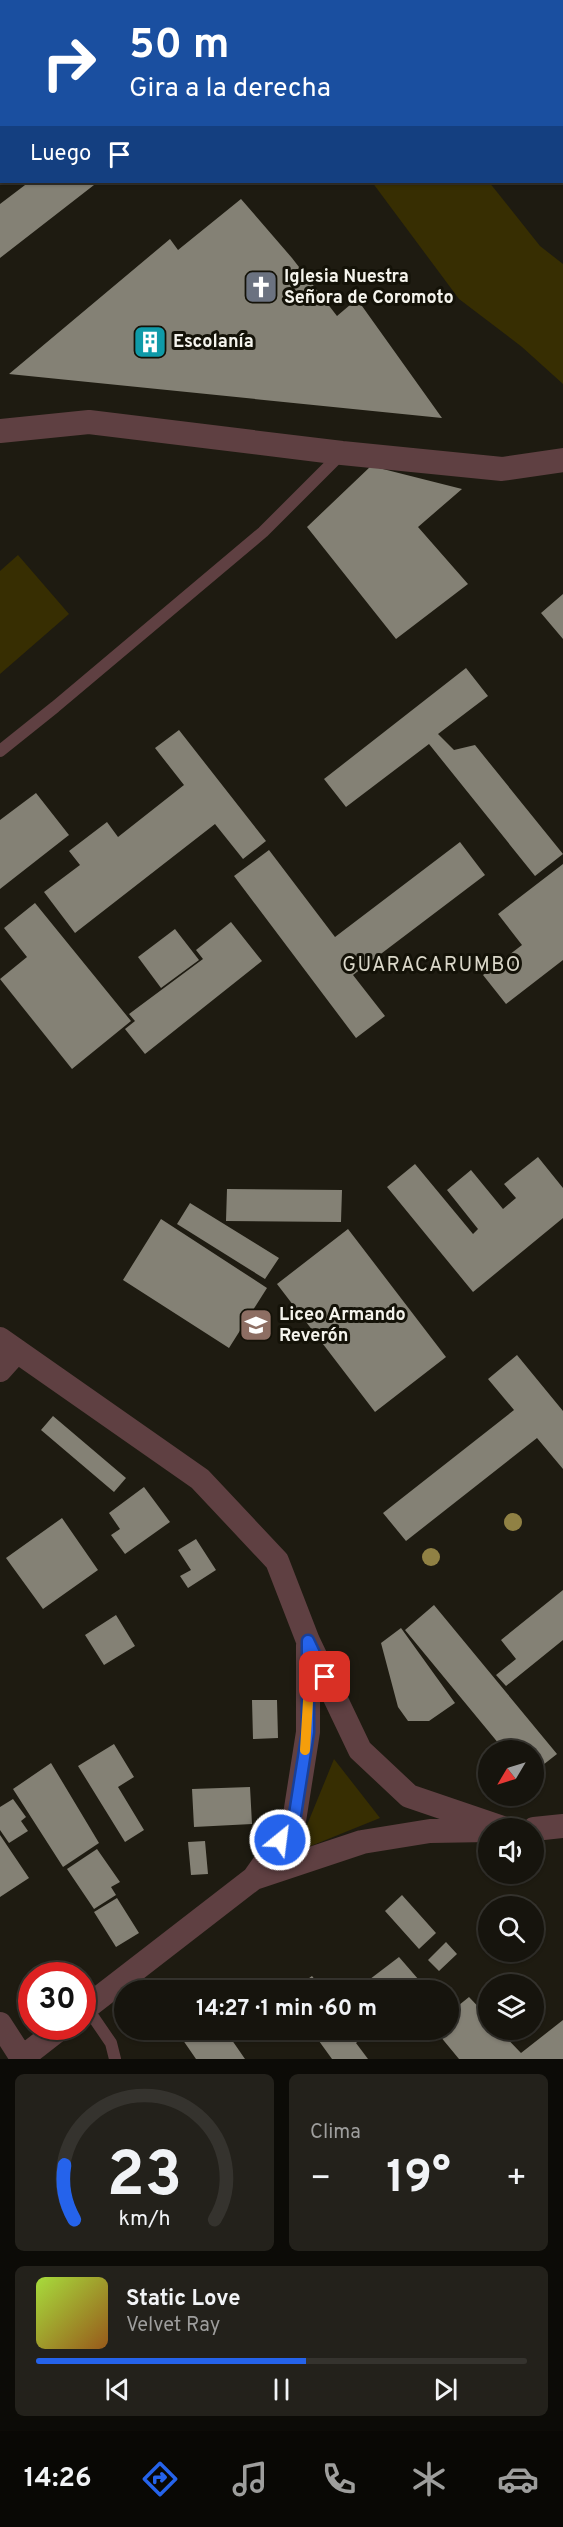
<!DOCTYPE html>
<html lang="es">
<meta charset="utf-8">
<style>
:root{--surface:#16140d;--page:#23211b;--text:#f1f3f6;--muted:#9e9e9d;--line:#35332e;--accent:#2563eb}
body{margin:0;font-family:Overpass,sans-serif;background:var(--page);color:var(--text);height:100vh;display:flex;flex-direction:column;font-size:22px;white-space:nowrap}
*{box-sizing:border-box;margin:0}
p{font-size:20px;color:var(--muted)}
.icon{flex:none;width:33px;height:33px;fill:none;stroke:currentColor;stroke-width:2;stroke-linecap:round;stroke-linejoin:round}
.map{position:relative;height:2059px;overflow:hidden}
.panel{display:flex;flex-direction:column;gap:15px;padding:15px;background:#0c0b07;flex:1}
.panel>*{flex:none}
.top-card{position:absolute;left:0px;top:0px;width:564px;height:183px;box-shadow:0 2px 4px #0004,0 0 0 2px var(--line);background:#1a4fa0;color:#fff;overflow:hidden}
.needle{width:39px;rotate:232deg}
.buttons{position:absolute;left:478px;top:1740px;display:grid;gap:12px}
.buttons a{display:grid;place-items:center;width:66px;height:66px;border-radius:50%;background:var(--surface);box-shadow:0 2px 4px #0004,0 0 0 2px var(--line);font-size:30px}
.speed{position:absolute;left:18px;top:1962px;display:flex;gap:12px;font-size:30px;font-weight:700;text-align:center}
.speed>*{display:grid;place-content:center;width:78px;height:78px;border-radius:50%;background:var(--surface);box-shadow:0 2px 4px #0004,0 0 0 2px var(--line);line-height:1}
.speed .limit{border:9px solid #d22;background:#fff;color:#111}
.pin{position:absolute;display:grid;place-items:center;width:51px;height:51px;color:#fff;margin:-26px;border-radius:12px;box-shadow:0 3px 9px #0006}
.me{position:absolute;width:66px;margin:-33px;rotate:29deg;stroke-linejoin:round;filter:drop-shadow(0 0 4px #0008)}
.turn{display:flex;align-items:center;gap:21px;height:126px;padding:0 30px;font-size:27px}
.turn .icon{width:78px;height:78px;stroke-width:2.5}
.turn b{display:block;font-size:42px;line-height:51px}
.then{display:flex;align-items:center;height:57px;padding:0 30px;background:#0003;gap:12px;font-size:22px}
.big{font-size:45px;font-weight:700;line-height:1.1}
.panel .card{flex:1;display:flex;flex-direction:column;justify-content:center;gap:9px;min-width:0;padding:0 21px;border-radius:9px;background:var(--page)}
.panel .dial{align-items:center;gap:0}
.dial svg{height:156px;overflow:visible;fill:none;stroke:var(--line);stroke-width:7;stroke-linecap:round;text-anchor:middle}
.dial text{fill:var(--text);stroke:none}
.song{display:flex;align-items:center;gap:18px}
.cover{width:72px;height:72px;border-radius:9px;background:linear-gradient(135deg,hsl(80 70% 55%),hsl(30 70% 35%))}
.played{height:6px;border-radius:3px;background:linear-gradient(90deg,var(--accent) 55%,var(--line) 55%)}
.keys{display:flex;justify-content:space-around;direction:ltr}
.heat{display:flex;justify-content:space-between;align-items:center;font-size:33px;direction:ltr}
.panel .tiles{flex:1;display:grid;gap:15px;grid-template-columns:1fr 1fr}
.card:last-child{grid-column:span 2}
.trip{position:absolute;left:114px;top:1980px;width:345px;height:60px;border-radius:30px;background:var(--surface);box-shadow:0 2px 4px #0004,0 0 0 2px var(--line);font-weight:700;line-height:60px;text-align:center}
.menu{display:flex;height:96px;justify-content:space-around;align-items:center;background:#090805;color:var(--muted)}
.menu .icon{width:42px;height:42px}
.menu .active{color:var(--accent)}
.menu b{font-size:27px;color:var(--text)}
.map>svg:first-child{display:block}
.green{fill:#372e02}
.building{fill:#848175}
.lines{fill:none;stroke-linecap:round;stroke-linejoin:round}
.lane{stroke:#5f4042;stroke-width:12}
.street{stroke:#5f4042;stroke-width:24}
.tree{fill:#908144}
.route-casing{stroke:#184099;stroke-width:15}
.route{stroke:#2563eb;stroke-width:10}
.slow{stroke:#f59e0b;stroke-width:10}
.labels{text-anchor:middle;dominant-baseline:central;stroke-width:6;stroke-linejoin:round;paint-order:stroke}
.poi-label{font-size:18px;font-weight:bold;fill:#f5f4ed;stroke:#141208;text-anchor:start}
.neighbourhood-label{font-size:20px;letter-spacing:1.5px;fill:#dbd8ca;stroke:#141208}
</style>
<div class="map">
<svg width="563" height="2059" viewBox="0 0 563 2059">
<rect width="100%" height="100%" fill="#1e1b11"/>
<path class="green" d="M 372,182 L 489,182 L 540,246 L 563,264 L 563,384 L 522,347 L 459,299 Z
M 18,555 L 69,614 L 0,674 L 0,571 Z
M 334,1759 L 380,1818 L 296,1852 Z"/>
<path class="building" d="M 29,182 L 91,182 L 94,185 L 0,258 L 0,204 Z
M 241,199 L 292,258 L 337,316 L 357,299 L 442,418 L 9,374 L 170,239 L 178,250 Z
M 371,466 L 462,489 L 418,527 L 468,584 L 396,639 L 307,527 Z
M 563,594 L 563,639 L 541,613 Z
M 466,668 L 488,696 L 438,734 L 454,750 L 475,745 L 563,854 L 535,876 L 429,744 L 346,807 L 324,779 Z
M 179,730 L 266,841 L 243,859 L 215,824 L 75,933 L 44,892 L 80,865 L 69,851 L 107,822 L 118,837 L 184,785 L 155,748 Z
M 36,793 L 69,835 L 0,889 L 0,820 Z
M 460,842 L 485,875 L 353,975 L 385,1016 L 356,1038 L 234,876 L 269,850 L 335,937 Z
M 563,864 L 563,960 L 506,1004 L 483,975 L 522,945 L 498,914 Z
M 35,903 L 131,1021 L 72,1069 L 0,979 L 27,957 L 4,928 Z
M 231,922 L 262,961 L 145,1054 L 125,1029 L 135,1021 L 129,1014 L 203,959 L 196,950 Z
M 175,929 L 199,960 L 161,988 L 138,957 Z
M 538,1157 L 563,1188 L 563,1218 L 473,1292 L 387,1187 L 415,1164 L 473,1234 L 478,1229 L 447,1190 L 471,1170 L 503,1209 L 516,1198 L 504,1184 Z
M 227,1189 L 342,1190 L 341,1222 L 226,1221 Z
M 190,1203 L 279,1258 L 265,1279 L 177,1224 Z
M 161,1219 L 267,1288 L 229,1348 L 123,1280 Z
M 348,1229 L 446,1357 L 375,1412 L 277,1284 Z
M 517,1355 L 563,1411 L 563,1469 L 537,1438 L 406,1541 L 383,1513 L 514,1410 L 488,1379 Z
M 53,1416 L 126,1478 L 114,1492 L 41,1430 Z
M 144,1487 L 170,1522 L 125,1554 L 111,1535 L 120,1529 L 109,1513 Z
M 62,1518 L 98,1570 L 43,1609 L 6,1558 Z
M 196,1539 L 216,1570 L 188,1588 L 180,1576 L 191,1570 L 178,1550 Z
M 563,1590 L 563,1640 L 506,1686 L 496,1675 L 516,1659 L 501,1640 Z
M 434,1605 L 557,1754 L 534,1772 L 534,1750 L 504,1750 L 405,1630 Z
M 116,1615 L 135,1646 L 104,1665 L 85,1635 Z
M 401,1628 L 455,1703 L 429,1721 L 408,1721 L 398,1707 L 381,1643 Z
M 252,1700 L 277,1700 L 278,1738 L 253,1739 Z
M 114,1744 L 134,1777 L 118,1787 L 144,1830 L 125,1842 L 78,1766 Z
M 51,1763 L 99,1843 L 63,1867 L 13,1789 Z
M 250,1787 L 252,1824 L 194,1827 L 192,1789 Z
M 13,1799 L 26,1817 L 21,1821 L 28,1831 L 9,1843 L 0,1830 L 0,1807 Z
M 0,1835 L 29,1878 L 0,1897 Z
M 205,1841 L 208,1874 L 191,1875 L 188,1842 Z
M 97,1849 L 120,1882 L 111,1887 L 116,1895 L 94,1909 L 67,1869 Z
M 402,1895 L 436,1933 L 419,1949 L 385,1911 Z
M 117,1898 L 139,1933 L 116,1947 L 94,1912 Z
M 446,1942 L 457,1954 L 439,1971 L 428,1960 Z
M 399,1957 L 425,1987 L 420,1990 L 359,1990 L 357,1989 Z
M 312,1976 L 323,1990 L 292,1990 Z
M 469,1997 L 489,2018 L 489,2030 L 499,2030 L 521,2053 L 563,2020 L 563,2059 L 459,2059 L 435,2030 L 448,2030 L 448,2014 Z
M 176,2030 L 225,2030 L 245,2059 L 196,2059 Z
M 311,2030 L 372,2030 L 356,2043 L 368,2059 L 332,2059 Z"/>
<g class="lines">
<path class="lane" d="M 507,0 L 508,2
M 0,751 L 55,707 L 263,532 L 342,453
M 87,2008 L 111,2043 L 115,2059"/>
<path class="street" d="M 0,431 L 89,422 L 342,453 L 502,469 L 563,460
M 0,1339 L 200,1479 L 277,1561 L 308,1641 L 360,1750 L 409,1796 L 503,1828
M 0,1370 L 17,1351 L 30,1360
M 534,1829 L 563,1826
M 254,1878 L 362,1842 L 430,1831 L 489,1830
M 82,2011 L 254,1878 L 294,1821 L 308,1732 L 308,1646
M 0,2024 L 22,2058 L 63,2026"/>
</g>
<g class="tree">
<circle cx="513" cy="1522" r="9"/>
<circle cx="431" cy="1557" r="9"/>
</g>
<g class="lines">
<g class="route-casing">
<path id="route" d="M 280,1840 L 294,1821 L 308,1732 L 308,1641 L 325,1677"/>
</g>
<use href="#route" class="route"/>
<path class="slow" d="M 305,1750 L 308,1701"/>
</g>
<defs>
<g id="church-square" transform="scale(1.725)"><rect x="-9" y="-9" width="18" height="18" rx="4" fill="#6b7280" stroke="#141208"/><path d="M-1.2-6h2.4v3.5h3.3v2.4h-3.3V6h-2.4V-.1h-3.3v-2.4h3.3Z" fill="#fff"/></g>
<g id="building-square" transform="scale(1.725)"><rect x="-9" y="-9" width="18" height="18" rx="4" fill="#0f9aa8" stroke="#141208"/><path d="M-4-6H4V6H1V3H-1V6H-4ZM-2.5-4.3h1.7v1.8h-1.7ZM.8-4.3h1.7v1.8H.8ZM-2.5-1h1.7V.8h-1.7ZM.8-1h1.7V.8H.8Z" fill="#fff"/></g>
<g id="school-square" transform="scale(1.725)"><rect x="-9" y="-9" width="18" height="18" rx="4" fill="#8d6e63" stroke="#141208"/><path d="M0-5L7-2L0 1L-7-2ZM-4 1L0 2.5L4 1V4Q0 6-4 4Z" fill="#fff"/></g>
</defs>
<g fill-rule="evenodd">
<use href="#church-square" x="261" y="287"/>
<use href="#building-square" x="150" y="342"/>
<use href="#school-square" x="256" y="1325"/>
</g>
<g class="labels">
<g class="poi-label">
<text x="284" y="277">Iglesia Nuestra<tspan x="284" dy="21">Señora de Coromoto</tspan></text>
<text x="173" y="342">Escolanía</text>
<text x="279" y="1315">Liceo Armando<tspan x="279" dy="21">Reverón</tspan></text>
</g>
<g class="neighbourhood-label">
<text x="432" y="966">GUARACARUMBO</text>
</g>
</g>
</svg>
<div class="buttons">
<a><svg class="needle" viewBox="-14 -14 28 28"><path d="M0-13l5 13h-10z" fill="#e53935"/><path d="M0 13l5-13h-10z" fill="#9e9e9d"/></svg></a>
<a><svg class="icon" aria-label="sound" viewBox="0 0 24 24"><path d="M4 9h4l5-4v14l-5-4H4zM17 9q2 3 0 6"/></svg></a>
<a><svg class="icon" aria-label="search" viewBox="0 0 24 24"><circle cx="10" cy="10" r="6"/><path d="M15 15l6 6"/></svg></a>
<a><svg class="icon" aria-label="layers" viewBox="0 0 24 24"><path d="M12 4l9 5-9 5-9-5zM3 14l9 5 9-5"/></svg></a>
</div>
<div class="speed"><div class="limit">30</div></div>
<div class="pin" style="left:325px;top:1677px;background:#d93025"><svg class="icon" aria-label="arrive" viewBox="0 0 24 24"><path d="M6 21V4h12l-3 4 3 4H6"/></svg></div>
<svg class="me" style="left:280px;top:1840px" viewBox="-20 -20 40 40"><circle r="17" fill="#2563eb" stroke="#fff" stroke-width="3"/><path d="M0-11L8 9 0 5-8 9z" fill="#fff"/></svg>
<div class="trip">14:27 · 1 min · 60 m</div>
<div class="top-card">
<div class="turn"><svg class="icon" aria-label="right" viewBox="0 0 24 24"><path d="M7 20v-9h11M14 6l5 5-5 5"/></svg><div><b>50 m</b>Gira a la derecha</div></div>
<div class="then">Luego<svg class="icon" aria-label="arrive" viewBox="0 0 24 24"><path d="M6 21V4h12l-3 4 3 4H6"/></svg></div>
</div>
</div>
<section class="panel">
<div class="tiles">
<div class="card dial"><svg viewBox="0 0 100 80">
<path d="M14 69A42 42 0 1 1 86 69"/>
<path d="M14 69A42 42 0 0 1 9 41" stroke="#2563eb"/>
<text x="50" y="56" font-size="32" font-weight="700">23</text>
<text x="50" y="72" font-size="11">km/h</text>
</svg></div>
<div class="card"><p>Clima</p>
<div class="heat"><a>−</a><b class="big">19°</b><a>+</a></div>
</div>
<div class="card">
<div class="song"><i class="cover"></i><div><b>Static Love</b><p>Velvet Ray</p></div></div>
<div class="played"></div>
<div class="keys"><svg class="icon" aria-label="previous" viewBox="0 0 24 24"><path d="M18 5L8 12l10 7zM5 5v14"/></svg><svg class="icon" aria-label="pause" viewBox="0 0 24 24"><path d="M8 5v14M16 5v14"/></svg><svg class="icon" aria-label="next" viewBox="0 0 24 24"><path d="M6 5l10 7-10 7zM19 5v14"/></svg></div>
</div>
</div>
</section>
<nav class="menu">
<b>14:26</b>
<svg class="icon active" aria-label="directions" viewBox="0 0 24 24"><path d="M12 3l9 9-9 9-9-9zM9 14v-3h6M13 9l2 2-2 2"/></svg>
<svg class="icon" aria-label="music" viewBox="0 0 24 24"><path d="M9 18V5l10-2v13"/><circle cx="6" cy="18" r="3"/><circle cx="16" cy="16" r="3"/></svg>
<svg class="icon" aria-label="phone" viewBox="0 0 24 24"><path d="M5 4h4l2 5-3 2q2 4 5 5l2-3 5 2v4C11 20 4 13 5 4z"/></svg>
<svg class="icon" aria-label="climate" viewBox="0 0 24 24"><path d="M12 3v18M4 7l16 10M4 17L20 7"/></svg>
<svg class="icon" aria-label="car" viewBox="0 0 24 24"><path d="M5 17H2v-5l4-1 3-4h7l3 4 3 1v5h-3M9 17h6M6 11h13"/><circle cx="7" cy="17" r="2"/><circle cx="17" cy="17" r="2"/></svg>
</nav>
